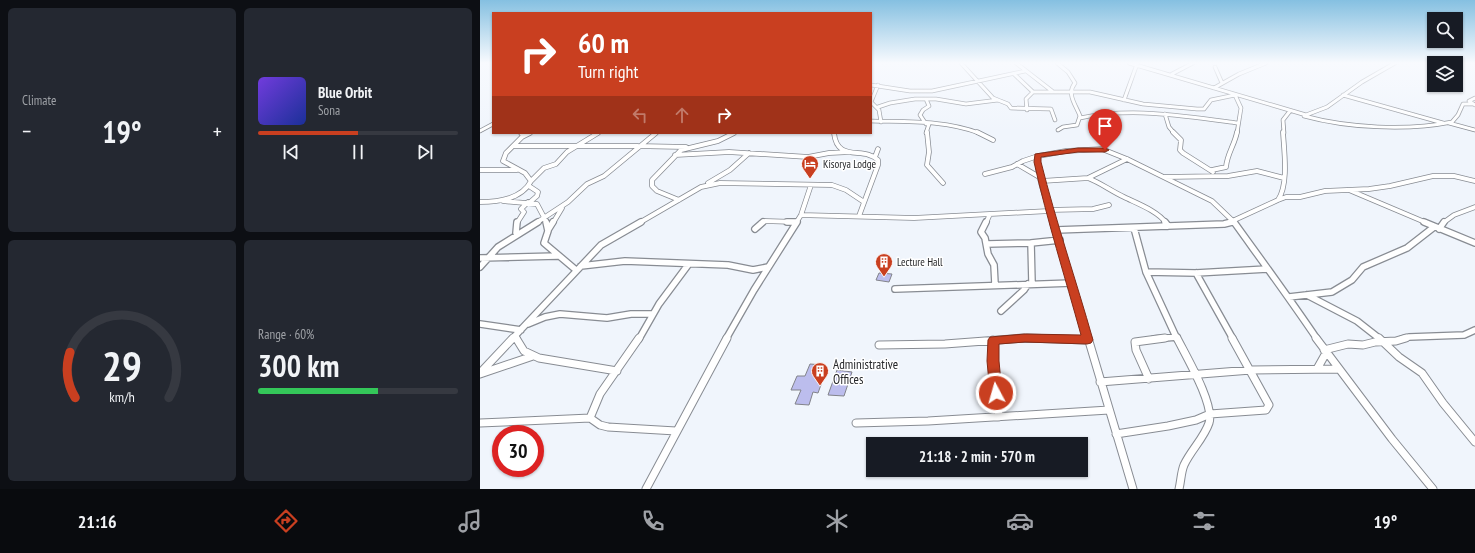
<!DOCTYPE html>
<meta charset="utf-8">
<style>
:root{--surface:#171b24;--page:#242831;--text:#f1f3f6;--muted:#9ea1a6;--line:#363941;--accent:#c93f20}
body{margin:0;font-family:"PT Sans Narrow",sans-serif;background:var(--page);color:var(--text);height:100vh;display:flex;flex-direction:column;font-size:15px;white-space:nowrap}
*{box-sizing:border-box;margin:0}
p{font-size:13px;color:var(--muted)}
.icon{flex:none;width:22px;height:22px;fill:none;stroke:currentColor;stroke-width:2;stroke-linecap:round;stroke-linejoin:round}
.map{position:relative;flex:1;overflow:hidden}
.panel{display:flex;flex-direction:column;gap:8px;padding:8px;background:#0d0f14;width:480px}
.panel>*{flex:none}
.top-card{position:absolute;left:12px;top:12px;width:380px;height:122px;border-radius:0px;box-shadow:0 1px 3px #0004;background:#c93f20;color:#fff;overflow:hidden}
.buttons{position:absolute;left:947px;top:12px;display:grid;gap:8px}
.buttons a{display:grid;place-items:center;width:36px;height:36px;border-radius:0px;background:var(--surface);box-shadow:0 1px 3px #0004;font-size:20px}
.speed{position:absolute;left:12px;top:425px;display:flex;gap:8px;font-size:20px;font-weight:700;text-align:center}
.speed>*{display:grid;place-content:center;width:52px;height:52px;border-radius:50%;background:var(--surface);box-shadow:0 1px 3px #0004;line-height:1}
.speed .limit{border:6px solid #d22;background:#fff;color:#111}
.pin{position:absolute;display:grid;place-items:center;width:34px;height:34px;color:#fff;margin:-41px -17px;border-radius:50% 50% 50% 0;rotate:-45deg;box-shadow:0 0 4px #0007}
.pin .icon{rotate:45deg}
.me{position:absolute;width:44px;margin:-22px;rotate:354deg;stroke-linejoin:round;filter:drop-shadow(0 0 3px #0008)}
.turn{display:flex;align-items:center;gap:14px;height:84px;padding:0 20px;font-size:18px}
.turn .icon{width:52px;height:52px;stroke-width:2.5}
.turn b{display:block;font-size:28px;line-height:34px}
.lanes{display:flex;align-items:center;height:38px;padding:0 20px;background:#0003;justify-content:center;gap:20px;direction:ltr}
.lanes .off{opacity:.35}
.big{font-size:30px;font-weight:700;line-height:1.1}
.panel .widget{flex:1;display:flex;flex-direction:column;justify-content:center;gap:6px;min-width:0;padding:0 14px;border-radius:6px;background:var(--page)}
.panel .dial{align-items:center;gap:0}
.dial svg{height:104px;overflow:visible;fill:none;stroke:var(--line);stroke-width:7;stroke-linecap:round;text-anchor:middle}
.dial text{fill:var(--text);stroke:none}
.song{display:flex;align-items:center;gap:12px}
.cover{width:48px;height:48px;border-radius:6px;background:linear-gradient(135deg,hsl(260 70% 55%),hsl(230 70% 35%))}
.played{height:4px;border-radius:2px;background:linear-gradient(90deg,var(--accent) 50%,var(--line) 50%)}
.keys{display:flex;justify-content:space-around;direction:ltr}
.heat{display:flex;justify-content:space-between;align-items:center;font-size:22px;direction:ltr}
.charge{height:6px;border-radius:3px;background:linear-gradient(90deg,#34c759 60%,var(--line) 0)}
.panel .tiles{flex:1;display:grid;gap:8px;grid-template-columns:repeat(2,1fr)}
.trip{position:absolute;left:386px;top:437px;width:222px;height:40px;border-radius:0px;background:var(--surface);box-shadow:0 1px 3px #0004;font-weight:700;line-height:40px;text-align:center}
.tab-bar{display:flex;height:64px;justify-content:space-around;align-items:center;background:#090b0e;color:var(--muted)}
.tab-bar .icon{width:28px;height:28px}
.tab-bar .selected{color:var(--accent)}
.tab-bar b{font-size:18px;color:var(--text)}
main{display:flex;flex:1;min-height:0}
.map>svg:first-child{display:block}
.building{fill:#bcbded;stroke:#82838a}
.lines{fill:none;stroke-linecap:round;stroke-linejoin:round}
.street-far3-casing{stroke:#888c93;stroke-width:4.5}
.street-far2-casing{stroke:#888c93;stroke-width:5.5}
.street-far1-casing{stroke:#888c93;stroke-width:8}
.street-casing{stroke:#888c93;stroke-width:9}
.street-far3{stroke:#fff;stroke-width:3}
.street-far2{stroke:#fff;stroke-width:4}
.street-far1{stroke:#fff;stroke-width:5.5}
.street{stroke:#fff;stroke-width:7}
.route{fill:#c93f20;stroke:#832915}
.labels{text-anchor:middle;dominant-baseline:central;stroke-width:3;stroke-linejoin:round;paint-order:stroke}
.poi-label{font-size:11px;fill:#26272a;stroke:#fff;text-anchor:start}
.near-poi-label{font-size:13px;fill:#26272a;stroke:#fff;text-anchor:start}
</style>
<main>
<section class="panel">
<div class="tiles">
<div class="widget"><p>Climate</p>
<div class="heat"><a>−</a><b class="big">19°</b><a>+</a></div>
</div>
<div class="widget">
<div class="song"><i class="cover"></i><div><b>Blue Orbit</b><p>Sona</p></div></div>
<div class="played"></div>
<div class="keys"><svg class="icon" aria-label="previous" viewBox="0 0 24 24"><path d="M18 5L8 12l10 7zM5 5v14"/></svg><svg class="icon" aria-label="pause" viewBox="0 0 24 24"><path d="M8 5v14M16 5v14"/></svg><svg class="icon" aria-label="next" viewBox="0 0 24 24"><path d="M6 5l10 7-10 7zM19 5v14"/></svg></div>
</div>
<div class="widget dial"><svg viewBox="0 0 100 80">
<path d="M14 69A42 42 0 1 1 86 69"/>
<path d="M14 69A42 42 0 0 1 10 34" stroke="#c93f20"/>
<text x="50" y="56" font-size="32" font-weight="700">29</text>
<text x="50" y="72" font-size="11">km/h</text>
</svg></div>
<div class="widget"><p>Range · 60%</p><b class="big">300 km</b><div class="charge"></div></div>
</div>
</section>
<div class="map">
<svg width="995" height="489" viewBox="0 0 995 489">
<rect width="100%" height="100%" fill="#f0f5fc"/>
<path class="building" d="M 399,273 L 412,274 L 409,282 L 396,280 Z
M 330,364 L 344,365 L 339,378 L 342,378 L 341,381 L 342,382 L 338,393 L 333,392 L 329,405 L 315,404 L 321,390 L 311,390 L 317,376 L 325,376 Z
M 357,370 L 372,372 L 364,396 L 348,395 Z"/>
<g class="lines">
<g class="street-far3-casing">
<path id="street-far3" d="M 481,63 L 513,98 L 528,104 L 531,108 L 571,109 L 575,120
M 536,63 L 572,91
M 577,63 L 588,72 L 595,83 C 586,94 596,105 600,116 L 597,125 L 583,127 L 578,130
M 649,63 L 826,115 L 847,107 L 882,82 L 915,63
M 735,67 L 742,83
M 534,74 L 553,92 L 546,99 L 547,110
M 692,74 L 713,63
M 391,85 L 430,91 L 452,91 L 545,71
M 734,88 L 759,74 L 786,63
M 553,92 L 610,92 L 663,104 L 717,109 L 724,109 L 731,100 L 755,95 L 761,108 L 757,133
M 863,95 L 963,123
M 995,98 L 989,101 L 995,105
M 446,99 L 449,106 L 443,110 L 440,115 L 446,124
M 644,100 L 657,64
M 391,102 L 399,110 L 401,122
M 391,102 L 398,85
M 398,107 L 410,103 L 435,99 L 456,99 L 486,104 L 518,100
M 685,114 L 689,127 L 694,133
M 824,116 C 868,128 927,131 972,122 L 978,115 L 983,104 L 992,104
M 600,118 C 651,107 706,116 757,123
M 391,121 C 428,122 464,120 499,133
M 969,123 L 995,130
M 0,131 L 13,124
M 446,133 L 449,124
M 804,133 L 803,120 L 810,111"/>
</g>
<g class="street-far2-casing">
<path id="street-far2" d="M 447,132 L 449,152 L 447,165 L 463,183
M 497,132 L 513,140
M 693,132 L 701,140 L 700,150 L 703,153 L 733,172
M 354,133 C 357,163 384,146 398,160 L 398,165 L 379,216
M 42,137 L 50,133
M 33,146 L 158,146
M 157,146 L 206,147
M 195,155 L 249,152 L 328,157 L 349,153 L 369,152
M 558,156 C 555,172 568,206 574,223
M 395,157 L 398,149
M 647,159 L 608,178 C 621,183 631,191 644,197 C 656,203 678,211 686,223
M 537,164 L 561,178
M 0,170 L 37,170
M 732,170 L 746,167 C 747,154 755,144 757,132
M 505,174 L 532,167 L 543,161 L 558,156 L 586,151 L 622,149 L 647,159 L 732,201 L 755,223
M 684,177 L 748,176 L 777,171 L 804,178
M 51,181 L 64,168 L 76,164 L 87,152 L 118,133
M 562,181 L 608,178
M 228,183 L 250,170 L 269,153
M 49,186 L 58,192 L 57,196 L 49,203
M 869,190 L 947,223
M 199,200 L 177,191 L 172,186 L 172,180 L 201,150 L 238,141 L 254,133
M 798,200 L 806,197 L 820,197 L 845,191 L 889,189 L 910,186 L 953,176 L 974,176 L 995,181
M 23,201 L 57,204 L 67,223
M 0,202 C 18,202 42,199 51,181 L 45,173 L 23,161 L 26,153 L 42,137 L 43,135 L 41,133
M 569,210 L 613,209 L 629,205
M 321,215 L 434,218 L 569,211
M 37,223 L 44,212 L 41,209 L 48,202
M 56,223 L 88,202 L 107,184 L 124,176 L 176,133
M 73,223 L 82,208
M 159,223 L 221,187 L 240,183 L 352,185 L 366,190 L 384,202
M 281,223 L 285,221 L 316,222
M 316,223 L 321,215 L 331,185
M 506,223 L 510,214
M 748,223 L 798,200 C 809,184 804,151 803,132
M 963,223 L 974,215 L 995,207"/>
</g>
<g class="street-far1-casing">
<path id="street-far1" d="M 66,222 L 68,231 L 64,243 L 96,270
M 307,222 L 316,222
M 506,222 L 501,232 L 505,238 L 508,254 L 514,265 L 515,284
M 573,222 L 608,339
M 685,222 L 688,226
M 754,222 C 782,261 810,299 837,339
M 944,222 L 995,243
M 654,228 L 666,272 L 697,339
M 275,229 L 283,222
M 959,229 L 964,222
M 68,230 L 73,222
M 576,230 L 744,224 L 752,222
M 36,233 L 37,222
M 507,244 L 551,243
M 0,258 L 78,256
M 101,266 L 145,261 L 248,265 L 273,270 L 288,267
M 0,267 L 18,247 L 58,222
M 666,272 L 716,273 L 787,269
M 716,273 L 753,339
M 552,283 L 551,243 L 580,240
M 415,289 L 592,283
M 827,295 L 877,321 L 900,339
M 809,297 L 852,292 L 872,280 L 883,267 L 927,248 L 954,227
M 521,311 L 544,290 L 548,284
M 0,324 L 41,330
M 48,324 L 65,317 L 80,314 L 127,318 L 151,314 L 173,314
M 35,336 L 37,339
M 32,339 L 121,245 L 161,222
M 159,339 L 179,304 L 208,265
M 246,339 L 274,290 L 317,222
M 531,339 L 578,339
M 674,339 L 697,337
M 922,339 L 929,337 L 984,335 L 995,330"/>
</g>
<g class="street-casing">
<path id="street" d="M 36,338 L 44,351 L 59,358 L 137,371
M 547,338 L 607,340
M 608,338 L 653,489
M 697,338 C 706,356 735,405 729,423 C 724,438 711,450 704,465 C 701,472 701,481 699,489
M 836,338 L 912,439 L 953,489
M 899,338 L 919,357 L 942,373 L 963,403 L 995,442
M 513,340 L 513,361 L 519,417
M 399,345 L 465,344 L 544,338
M 844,350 L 868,344 L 883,345 L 895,342 L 916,341 L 926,338
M 837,369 L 846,353
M 0,373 L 33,338
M 0,374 L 53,356
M 669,379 L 656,350 L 655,342 L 685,338
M 620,382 L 771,370 L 858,369
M 110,418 L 120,394 L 159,338
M 0,423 L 110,418 L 120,425 L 128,427 L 196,431
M 376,423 L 448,421 L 629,410
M 636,434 L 688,426 L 716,420 L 730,414 L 786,410 L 789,405 L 752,338
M 166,489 L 247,338"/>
</g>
<use href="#street-far3" class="street-far3"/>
<use href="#street-far2" class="street-far2"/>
<use href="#street-far1" class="street-far1"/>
<use href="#street" class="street"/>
</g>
<linearGradient id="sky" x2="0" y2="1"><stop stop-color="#85c0e1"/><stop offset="0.48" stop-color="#f8fafe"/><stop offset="1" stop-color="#f8fafe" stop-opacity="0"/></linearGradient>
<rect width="995" height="131" fill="url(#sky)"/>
<path class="route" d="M 598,148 L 625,148 L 629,150 L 625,152 L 598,152 L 561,157 L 561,162 C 576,222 596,280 613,340 L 611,343 L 607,344 L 545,342 L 519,344 L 519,361 L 522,393 L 520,396 L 516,398 L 511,396 L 510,393 L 507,361 L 508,340 L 510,337 L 545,334 L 601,335 C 585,277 567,220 554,162 L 555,154 Z"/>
<defs>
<g id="hotel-pin" transform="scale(0.9)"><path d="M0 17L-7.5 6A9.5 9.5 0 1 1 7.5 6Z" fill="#c93f20" stroke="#fff"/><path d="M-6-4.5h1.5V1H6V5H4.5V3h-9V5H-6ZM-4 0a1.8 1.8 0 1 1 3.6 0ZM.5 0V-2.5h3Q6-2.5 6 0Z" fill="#fff"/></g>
<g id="building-pin" transform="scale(0.9)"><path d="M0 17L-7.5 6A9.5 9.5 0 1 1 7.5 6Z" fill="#c93f20" stroke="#fff"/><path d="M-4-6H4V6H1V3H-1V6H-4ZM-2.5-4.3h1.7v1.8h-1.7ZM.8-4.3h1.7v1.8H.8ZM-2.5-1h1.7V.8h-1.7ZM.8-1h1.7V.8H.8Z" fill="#fff"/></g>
</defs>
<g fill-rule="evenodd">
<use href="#hotel-pin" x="330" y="164"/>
<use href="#building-pin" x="404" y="262"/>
<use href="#building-pin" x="340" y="371"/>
</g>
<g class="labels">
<g class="poi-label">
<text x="343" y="164">Kisorya Lodge</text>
<text x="417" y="262">Lecture Hall</text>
</g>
<g class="near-poi-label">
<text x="353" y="364">Administrative<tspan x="353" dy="15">Offices</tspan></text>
</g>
</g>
</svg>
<div class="buttons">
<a><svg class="icon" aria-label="search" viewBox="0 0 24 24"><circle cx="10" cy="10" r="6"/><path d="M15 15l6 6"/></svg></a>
<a><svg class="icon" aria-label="layers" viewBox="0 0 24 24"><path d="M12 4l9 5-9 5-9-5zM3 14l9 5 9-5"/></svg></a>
</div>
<div class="speed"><div class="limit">30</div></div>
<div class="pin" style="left:625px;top:150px;background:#d93025"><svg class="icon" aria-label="arrive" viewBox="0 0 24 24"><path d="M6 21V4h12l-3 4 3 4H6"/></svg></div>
<svg class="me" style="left:516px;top:393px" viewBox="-20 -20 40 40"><circle r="17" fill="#c93f20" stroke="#fff" stroke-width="3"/><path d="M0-11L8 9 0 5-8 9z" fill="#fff"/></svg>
<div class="trip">21:18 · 2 min · 570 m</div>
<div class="top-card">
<div class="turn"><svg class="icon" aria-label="right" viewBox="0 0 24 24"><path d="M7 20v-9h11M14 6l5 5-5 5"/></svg><div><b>60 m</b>Turn right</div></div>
<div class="lanes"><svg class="icon off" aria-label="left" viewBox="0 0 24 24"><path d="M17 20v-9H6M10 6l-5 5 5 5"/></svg><svg class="icon off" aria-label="ahead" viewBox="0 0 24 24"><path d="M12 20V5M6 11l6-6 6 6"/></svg><svg class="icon" aria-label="right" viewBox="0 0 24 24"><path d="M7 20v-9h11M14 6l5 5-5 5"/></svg></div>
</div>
</div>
</main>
<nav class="tab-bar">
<b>21:16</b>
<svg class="icon selected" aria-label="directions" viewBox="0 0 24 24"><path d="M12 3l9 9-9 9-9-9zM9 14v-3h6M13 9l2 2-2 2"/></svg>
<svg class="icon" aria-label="music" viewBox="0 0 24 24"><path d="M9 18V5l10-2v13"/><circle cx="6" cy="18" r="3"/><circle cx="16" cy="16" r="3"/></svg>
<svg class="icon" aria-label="phone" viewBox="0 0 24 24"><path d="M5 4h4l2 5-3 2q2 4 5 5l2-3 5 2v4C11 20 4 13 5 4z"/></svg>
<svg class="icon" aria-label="climate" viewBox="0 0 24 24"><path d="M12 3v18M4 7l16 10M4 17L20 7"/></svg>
<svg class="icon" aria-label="car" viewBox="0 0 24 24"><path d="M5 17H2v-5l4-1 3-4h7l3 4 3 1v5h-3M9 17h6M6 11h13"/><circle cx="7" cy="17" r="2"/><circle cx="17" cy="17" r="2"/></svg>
<svg class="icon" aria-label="filters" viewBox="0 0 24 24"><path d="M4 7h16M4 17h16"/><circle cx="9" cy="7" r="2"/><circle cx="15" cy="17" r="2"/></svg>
<b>19°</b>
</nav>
